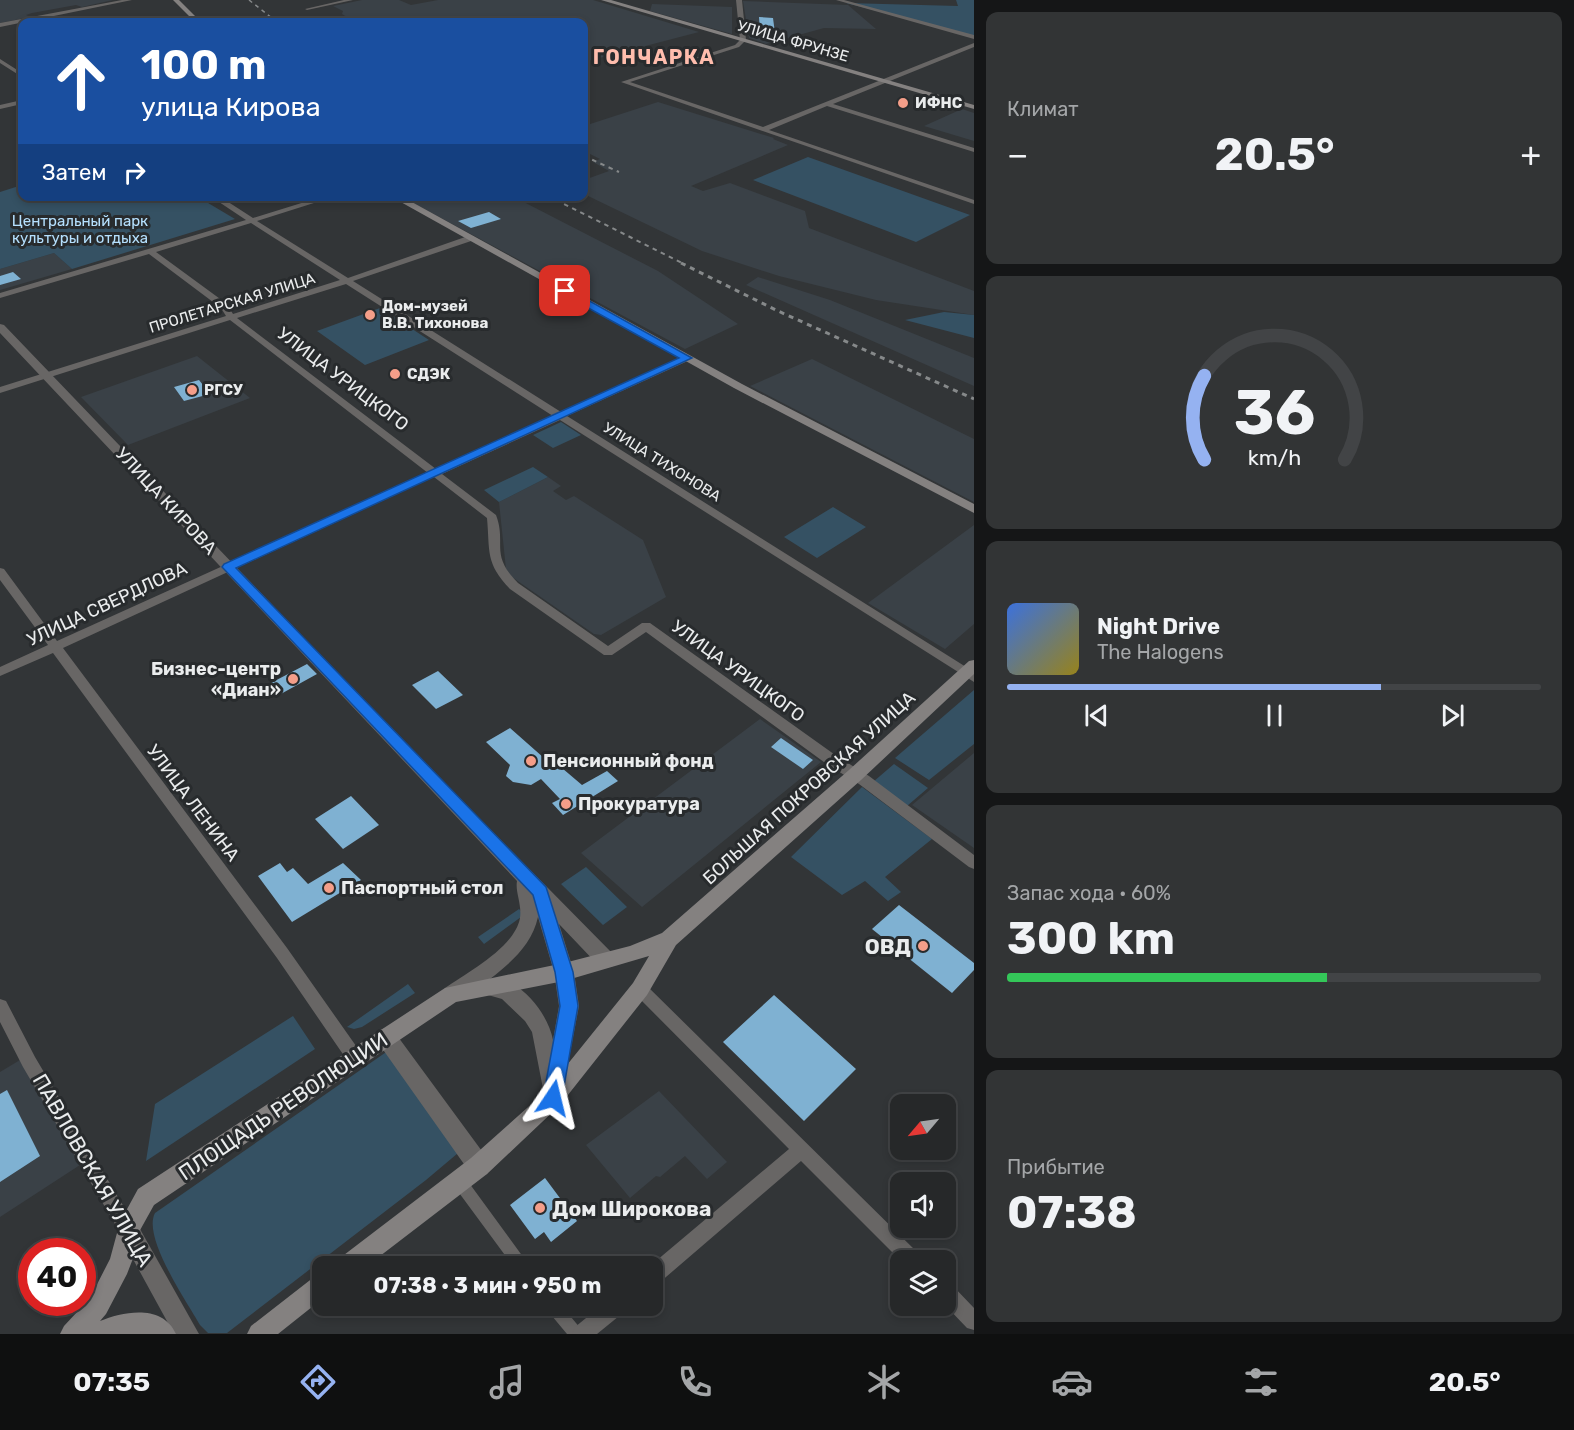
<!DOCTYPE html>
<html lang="ru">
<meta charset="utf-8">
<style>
:root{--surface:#262829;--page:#323435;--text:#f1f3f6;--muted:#a4a6a8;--line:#424446;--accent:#95b2f1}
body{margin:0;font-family:Rubik,sans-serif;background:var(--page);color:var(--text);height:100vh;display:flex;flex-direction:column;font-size:22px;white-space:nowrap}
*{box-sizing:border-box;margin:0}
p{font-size:20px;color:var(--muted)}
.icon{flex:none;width:33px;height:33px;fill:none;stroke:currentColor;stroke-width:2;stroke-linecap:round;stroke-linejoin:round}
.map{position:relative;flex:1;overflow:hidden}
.side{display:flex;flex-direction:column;gap:12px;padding:12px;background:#151617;width:600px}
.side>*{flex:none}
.top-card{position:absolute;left:18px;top:18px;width:570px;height:183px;border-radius:12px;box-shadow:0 3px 9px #0003,0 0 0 2px var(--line);background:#1a4fa0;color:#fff;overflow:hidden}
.needle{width:39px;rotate:241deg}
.tools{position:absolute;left:890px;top:1094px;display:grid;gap:12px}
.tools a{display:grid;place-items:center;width:66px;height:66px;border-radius:12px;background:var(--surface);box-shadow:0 3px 9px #0003,0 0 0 2px var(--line);font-size:30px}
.speed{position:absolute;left:18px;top:1238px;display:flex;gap:12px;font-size:30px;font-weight:700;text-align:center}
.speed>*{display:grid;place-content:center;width:78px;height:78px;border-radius:50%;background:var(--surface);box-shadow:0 3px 9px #0003,0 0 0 2px var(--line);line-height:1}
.speed .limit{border:9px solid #d22;background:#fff;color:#111}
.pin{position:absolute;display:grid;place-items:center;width:51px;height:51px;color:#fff;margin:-26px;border-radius:12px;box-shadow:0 3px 9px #0006}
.me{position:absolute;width:66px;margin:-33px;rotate:10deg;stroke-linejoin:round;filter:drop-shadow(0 0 4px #0008)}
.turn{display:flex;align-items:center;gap:21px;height:126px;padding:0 24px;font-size:27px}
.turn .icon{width:78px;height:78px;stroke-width:2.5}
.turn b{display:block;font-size:42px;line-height:51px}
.then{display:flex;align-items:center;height:57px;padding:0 24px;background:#0003;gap:12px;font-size:22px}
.big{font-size:45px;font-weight:700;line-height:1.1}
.side .tile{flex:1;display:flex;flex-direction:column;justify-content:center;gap:9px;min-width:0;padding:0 21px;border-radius:12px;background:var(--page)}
.side .dial{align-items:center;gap:0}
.dial svg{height:156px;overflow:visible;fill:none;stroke:var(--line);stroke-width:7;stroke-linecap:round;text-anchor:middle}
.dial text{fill:var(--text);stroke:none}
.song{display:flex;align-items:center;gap:18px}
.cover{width:72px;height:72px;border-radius:9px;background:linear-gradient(135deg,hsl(220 70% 55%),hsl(50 70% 35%))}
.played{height:6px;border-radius:3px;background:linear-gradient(90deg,var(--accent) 70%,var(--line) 70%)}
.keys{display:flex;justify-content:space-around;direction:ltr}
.heat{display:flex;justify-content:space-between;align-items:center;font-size:33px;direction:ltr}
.charge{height:9px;border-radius:4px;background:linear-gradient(90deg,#34c759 60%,var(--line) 0)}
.trip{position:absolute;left:312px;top:1256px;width:351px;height:60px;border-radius:12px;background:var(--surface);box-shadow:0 3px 9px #0003,0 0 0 2px var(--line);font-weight:700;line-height:60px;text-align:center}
.tabs{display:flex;height:96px;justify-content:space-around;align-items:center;background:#0f1010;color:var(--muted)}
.tabs .icon{width:42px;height:42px}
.tabs .active{color:var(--accent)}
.tabs b{font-size:27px;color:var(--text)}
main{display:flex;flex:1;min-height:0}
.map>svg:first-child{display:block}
.built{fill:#3a4147}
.green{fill:#355163}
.building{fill:#7fb1d2}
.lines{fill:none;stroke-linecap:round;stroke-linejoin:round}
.pedestrian{fill:#686665;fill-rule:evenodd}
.minor{fill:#686665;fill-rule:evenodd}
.tertiary{fill:#686665;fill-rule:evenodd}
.secondary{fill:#848180;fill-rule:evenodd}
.rail-far2{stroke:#86898a;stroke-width:1.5;stroke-dasharray:4 4;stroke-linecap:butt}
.rail-far1{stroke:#86898a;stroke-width:2;stroke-dasharray:4.5 4.5;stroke-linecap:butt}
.rail{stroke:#86898a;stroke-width:3;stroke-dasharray:5 5;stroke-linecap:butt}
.route{fill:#1a73e8;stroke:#114b97;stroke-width:1.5}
.poi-dot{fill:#f49e89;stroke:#282b2d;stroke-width:2}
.labels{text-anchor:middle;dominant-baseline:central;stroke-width:6;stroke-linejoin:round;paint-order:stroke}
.far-street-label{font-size:15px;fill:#eaeced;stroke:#282b2d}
.far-poi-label{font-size:15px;font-weight:bold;fill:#eaeced;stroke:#282b2d;text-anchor:start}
.far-park-label{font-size:15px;fill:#b5e0fe;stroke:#282b2d}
.street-label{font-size:18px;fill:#eaeced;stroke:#282b2d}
.poi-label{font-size:18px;font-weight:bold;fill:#eaeced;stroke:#282b2d;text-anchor:start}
.far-district-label{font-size:20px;font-weight:bold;letter-spacing:1.5px;fill:#ffbdad;stroke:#282b2d}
.near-poi-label{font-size:21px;font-weight:bold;fill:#eaeced;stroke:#282b2d;text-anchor:end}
.near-street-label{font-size:21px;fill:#eaeced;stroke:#282b2d}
</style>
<main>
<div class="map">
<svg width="974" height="1334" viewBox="0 0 974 1334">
<rect width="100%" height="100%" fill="#323537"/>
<path class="built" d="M 0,0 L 113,0 L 82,7 L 76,5 L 32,13 L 26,15 L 30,17 L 0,23 Z
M 362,0 L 399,0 L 411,5 L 438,0 L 593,0 L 699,32 L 584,62 L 584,22 L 355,22 L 342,14 L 343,11 L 333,6 Z
M 743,1 L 848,5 L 876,29 L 824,28 L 766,44 L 749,38 Z
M 652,4 L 732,7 L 732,34 L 650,11 Z
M 658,102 L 774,138 L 773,139 L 788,145 L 691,186 L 703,191 L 730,183 L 805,211 L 809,228 L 974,291 L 974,315 L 876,300 L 779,276 L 702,251 L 584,194 L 584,180 L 609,171 L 593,162 L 600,159 L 584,151 L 584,126 Z
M 962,109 L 974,113 L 974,141 L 924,126 Z
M 402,197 L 514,197 L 658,271 L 738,324 L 685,349 Z
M 54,253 L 72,269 L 0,290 L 0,269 Z
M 758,277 L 830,300 L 974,358 L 974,386 L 746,285 Z
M 197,356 L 250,398 L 128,445 L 81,397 Z
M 812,359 L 974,439 L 974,502 L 750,386 Z
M 548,477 L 561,486 L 553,491 L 566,500 L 574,496 L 643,540 L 666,597 L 601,635 L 594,634 L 509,575 L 506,569 L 499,502 Z
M 974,525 L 974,624 L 945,649 L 868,603 Z
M 760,719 L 821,762 L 642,907 L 581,853 Z
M 974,753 L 974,848 L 912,805 Z
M 20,1060 L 80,1165 L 0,1217 L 0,1072 Z
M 659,1091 L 727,1162 L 707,1179 L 685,1156 L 660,1177 L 656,1176 L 630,1198 L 586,1145 Z"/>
<path class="green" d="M 956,0 L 974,0 L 974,36 L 846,3 L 958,6 Z
M 808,157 L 970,215 L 916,242 L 753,180 Z
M 22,185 L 22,196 L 198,197 L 235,219 L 72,269 L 54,253 L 0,269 L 0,192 Z
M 380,308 L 429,340 L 365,365 L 317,331 Z
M 944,312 L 974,315 L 974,338 L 905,320 Z
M 561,422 L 581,435 L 553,448 L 533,435 Z
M 533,467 L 548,477 L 499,502 L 484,490 Z
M 833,507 L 866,527 L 817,558 L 784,537 Z
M 974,690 L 974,744 L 929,780 L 895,758 Z
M 894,764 L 928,788 L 907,806 L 873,782 Z
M 862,787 L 932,839 L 885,877 L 901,892 L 888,901 L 865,881 L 842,895 L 791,857 Z
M 586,867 L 627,907 L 603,925 L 561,884 Z
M 519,909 L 523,913 L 521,917 L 484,944 L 478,937 Z
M 408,984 L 415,993 L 362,1027 L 354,1029 L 347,1027 Z
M 293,1016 L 315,1049 L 146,1161 L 155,1104 Z
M 392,1048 L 464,1148 L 426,1180 L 227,1333 L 208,1333 L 200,1325 C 187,1302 142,1237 155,1213 Z"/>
<path class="building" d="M 759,17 L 773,18 L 775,33 L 760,32 Z
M 489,212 L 501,219 L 471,228 L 458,221 Z
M 13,272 L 21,279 L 0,285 L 0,276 Z
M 199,380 L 210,394 L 184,401 L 174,387 Z
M 307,664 L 317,674 L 279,695 L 269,684 Z
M 438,671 L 463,695 L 436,709 L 412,685 Z
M 510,728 L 544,758 L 549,757 L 582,785 L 607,771 L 618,781 L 563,815 L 552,803 L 560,799 L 541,779 L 531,785 L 513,782 L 506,776 L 510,765 L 486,742 Z
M 781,738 L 813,760 L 803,769 L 771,747 Z
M 351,796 L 379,825 L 343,849 L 315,819 Z
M 280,863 L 287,872 L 293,868 L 308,884 L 343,863 L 361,880 L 292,922 L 258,876 Z
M 899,905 L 974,963 L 974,970 L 952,993 L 872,929 Z
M 774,995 L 856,1069 L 804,1121 L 723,1042 Z
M 7,1090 L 40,1156 L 0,1182 L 0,1094 Z
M 545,1178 L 577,1221 L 551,1242 L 544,1232 L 535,1239 L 510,1205 Z"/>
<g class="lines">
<path class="pedestrian" d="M 459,1174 L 464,1176 L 526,1261 L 528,1266 L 513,1266 L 454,1186 L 452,1181 L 454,1176 Z
M 545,1305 L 561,1305 L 581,1329 L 583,1334 L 567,1334 L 547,1310 Z"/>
<path class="minor" d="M 122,0 L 132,0 L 0,27 L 0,23 Z
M 344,0 L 353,0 L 307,10 L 305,9 Z
M 836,0 L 844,0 L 974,35 L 974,39 Z
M 194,16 L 192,19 L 162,22 L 165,20 Z
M 741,39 L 746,40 L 739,47 L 630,82 L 763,127 L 974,43 L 974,47 L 833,104 L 974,148 L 974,152 L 827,106 L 769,130 L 974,200 L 974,204 L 621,82 L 735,45 Z
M 0,59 L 22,73 L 22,77 L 0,63 Z
M 210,196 L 219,196 L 253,218 L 324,196 L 336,196 L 257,221 L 348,278 L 468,236 L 474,236 L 474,240 L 353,281 L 561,412 L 684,356 L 690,356 L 690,360 L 567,416 L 974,672 L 974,682 L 560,420 L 442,474 L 496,515 C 507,544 489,554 518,583 L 608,646 L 642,623 L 650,623 L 838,757 L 869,776 L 974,855 L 974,869 L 969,867 L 859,784 L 828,765 L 646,632 L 612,655 L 604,655 L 510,589 C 485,563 490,551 487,518 L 434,477 L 63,648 L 287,948 L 361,1053 L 363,1058 L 361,1063 L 355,1066 L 349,1063 L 277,958 L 53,653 L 0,676 L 0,667 L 48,645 L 0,580 L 0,568 L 4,569 L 57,641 L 428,473 L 230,320 L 0,393 L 0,387 L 226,316 L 221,308 L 149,254 L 0,298 L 0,293 L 246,220 ZM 251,223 L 340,280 L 233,314 L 227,304 L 156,252 ZM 346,284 L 553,416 L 436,469 L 237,318 Z
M 640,982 L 645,984 L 919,1254 L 922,1260 L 900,1260 L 801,1161 L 659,1283 L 652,1285 L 652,1266 L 650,1266 L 789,1149 L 635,994 L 632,989 L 635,984 Z
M 0,999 L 6,1001 L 35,1057 L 134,1224 L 137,1230 L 134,1236 L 128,1239 L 122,1236 L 23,1067 L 0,1022 Z
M 945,1283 L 952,1285 L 974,1308 L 974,1330 L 967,1328 L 945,1305 Z
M 602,1305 L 626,1305 L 624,1312 L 597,1334 L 572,1334 L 575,1327 Z"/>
<path class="tertiary" d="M 736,0 L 742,0 L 746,40 L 743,42 L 740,40 Z
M 22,100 L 22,104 L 0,109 L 0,105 Z
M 0,324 L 4,325 L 401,739 L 613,954 L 615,960 L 613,966 L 606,968 L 599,966 L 559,924 L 574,972 L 579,1006 L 560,1104 L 553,1107 L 546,1104 L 532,1032 L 525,1021 L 502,999 L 481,993 L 479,987 L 452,1003 L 445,1000 L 442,994 L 445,988 C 468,972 515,947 520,918 C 522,904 515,892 517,881 L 0,333 ZM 538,917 L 554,972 L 559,1006 L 553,1040 C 549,1019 532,995 513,984 C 506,981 497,980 490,979 C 512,962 532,944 538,917 Z
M 386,1028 L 393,1030 L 487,1158 L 490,1166 L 487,1174 L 479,1177 L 471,1174 L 379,1044 L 376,1037 L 379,1030 Z
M 128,1219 L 136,1222 L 199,1334 L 174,1334 L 117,1230 L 120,1222 Z"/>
<path class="secondary" d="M 173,0 L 179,0 L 201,22 L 195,22 Z
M 601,0 L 611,0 L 974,105 L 974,109 Z
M 390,196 L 401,196 L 742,384 L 974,504 L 974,513 L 734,388 Z
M 974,660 L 974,674 L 861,780 L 676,945 L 647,995 L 560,1105 L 487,1174 L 367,1266 L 337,1266 L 340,1258 L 471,1158 L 546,1091 L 633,983 L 649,956 L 564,981 L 456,1002 L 154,1205 L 139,1232 L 137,1248 L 127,1274 L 106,1314 L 100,1321 C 124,1311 163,1304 176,1334 L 60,1334 L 64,1326 L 90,1298 L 110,1259 L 120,1222 L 138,1189 L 445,988 L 564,963 L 630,946 L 662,933 L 849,770 L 969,661 Z
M 322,1273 L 322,1299 L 278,1334 L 247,1334 L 251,1326 L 314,1277 Z"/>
<path class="rail-far2" d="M 249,0 L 277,22
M 295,21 L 298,22"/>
<path class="rail-far1" d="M 584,156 L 619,172
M 548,196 L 684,264"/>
<path class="rail" d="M 681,263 L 778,311 L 974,399"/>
</g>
<path class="route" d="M 561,289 L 568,289 L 692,358 L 236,568 L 546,887 L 573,972 L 578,1006 L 562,1098 L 560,1104 L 553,1107 L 546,1104 L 543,1098 L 560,1006 L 555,972 L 533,895 L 222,567 L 224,564 L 679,358 L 561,293 Z"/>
<g class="poi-dot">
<circle cx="903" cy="103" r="6"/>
<circle cx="370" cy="315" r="6"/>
<circle cx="395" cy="374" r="6"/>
<circle cx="192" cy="390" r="6"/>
<circle cx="293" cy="679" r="6"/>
<circle cx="531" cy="761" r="6"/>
<circle cx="566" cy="804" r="6"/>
<circle cx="329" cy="888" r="6"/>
<circle cx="923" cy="946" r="6"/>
<circle cx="540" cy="1208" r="6"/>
</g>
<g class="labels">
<g class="far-street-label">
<text transform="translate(793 41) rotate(16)">УЛИЦА ФРУНЗЕ</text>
<text transform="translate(232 303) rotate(-17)">ПРОЛЕТАРСКАЯ УЛИЦА</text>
<text transform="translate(662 462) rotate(32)">УЛИЦА ТИХОНОВА</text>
</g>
<g class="far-poi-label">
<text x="915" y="103">ИФНС</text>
<text x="382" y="306">Дом-музей<tspan x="382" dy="17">В.В. Тихонова</tspan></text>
<text x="407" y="374">СДЭК</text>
<text x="204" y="390">РГСУ</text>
</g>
<g class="far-park-label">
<text x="80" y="221">Центральный парк<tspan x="80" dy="17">культуры и отдыха</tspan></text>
</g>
<g class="street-label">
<text transform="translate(343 379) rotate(37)">УЛИЦА УРИЦКОГО</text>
<text transform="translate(166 501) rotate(47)">УЛИЦА КИРОВА</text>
<text transform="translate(107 604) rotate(-25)">УЛИЦА СВЕРДЛОВА</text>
<text transform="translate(738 671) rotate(36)">УЛИЦА УРИЦКОГО</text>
<text transform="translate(809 788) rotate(-42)">БОЛЬШАЯ ПОКРОВСКАЯ УЛИЦА</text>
<text transform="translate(193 803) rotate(53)">УЛИЦА ЛЕНИНА</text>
</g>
<g class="poi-label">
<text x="281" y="669" text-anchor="end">Бизнес-центр<tspan x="281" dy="21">«Диан»</tspan></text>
<text x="543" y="761">Пенсионный фонд</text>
<text x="578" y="804">Прокуратура</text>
<text x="341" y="888">Паспортный стол</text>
</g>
<g class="far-district-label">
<text x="654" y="57">ГОНЧАРКА</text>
</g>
<g class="near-poi-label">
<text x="911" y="946">ОВД</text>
<text x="552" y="1208" text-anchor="start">Дом Широкова</text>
</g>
<g class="near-street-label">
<text transform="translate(283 1106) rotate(-34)">ПЛОЩАДЬ РЕВОЛЮЦИИ</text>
<text transform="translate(93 1170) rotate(60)">ПАВЛОВСКАЯ УЛИЦА</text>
</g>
</g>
</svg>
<div class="tools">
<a><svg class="needle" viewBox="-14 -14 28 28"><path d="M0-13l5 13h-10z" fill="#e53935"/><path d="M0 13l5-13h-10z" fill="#a4a6a8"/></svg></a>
<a><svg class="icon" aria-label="sound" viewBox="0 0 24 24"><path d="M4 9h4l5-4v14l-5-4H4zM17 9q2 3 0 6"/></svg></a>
<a><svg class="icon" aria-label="layers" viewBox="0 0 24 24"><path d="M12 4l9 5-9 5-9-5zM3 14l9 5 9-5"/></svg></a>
</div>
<div class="speed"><div class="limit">40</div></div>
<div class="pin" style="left:565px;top:291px;background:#d93025"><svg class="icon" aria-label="arrive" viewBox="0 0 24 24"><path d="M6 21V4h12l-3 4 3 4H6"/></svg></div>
<svg class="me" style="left:553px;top:1098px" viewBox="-20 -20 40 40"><path d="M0-17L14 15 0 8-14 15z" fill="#1a73e8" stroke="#fff" stroke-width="4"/></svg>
<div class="trip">07:38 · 3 мин · 950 m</div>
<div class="top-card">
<div class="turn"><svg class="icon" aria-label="ahead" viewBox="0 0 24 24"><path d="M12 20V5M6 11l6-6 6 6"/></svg><div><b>100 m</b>улица Кирова</div></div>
<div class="then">Затем<svg class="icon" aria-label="right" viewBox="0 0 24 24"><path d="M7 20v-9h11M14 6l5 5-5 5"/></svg></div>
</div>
</div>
<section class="side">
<div class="tile"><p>Климат</p>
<div class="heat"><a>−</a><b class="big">20.5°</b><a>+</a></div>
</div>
<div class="tile dial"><svg viewBox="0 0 100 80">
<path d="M14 69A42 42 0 1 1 86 69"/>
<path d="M14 69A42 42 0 0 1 14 26" stroke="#95b2f1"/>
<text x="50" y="56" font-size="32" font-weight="700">36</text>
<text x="50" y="72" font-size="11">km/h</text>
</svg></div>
<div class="tile">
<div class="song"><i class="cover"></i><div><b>Night Drive</b><p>The Halogens</p></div></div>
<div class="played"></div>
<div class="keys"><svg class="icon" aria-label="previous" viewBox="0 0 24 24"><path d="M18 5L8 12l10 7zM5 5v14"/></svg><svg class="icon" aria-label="pause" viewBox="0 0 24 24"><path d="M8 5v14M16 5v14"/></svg><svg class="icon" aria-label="next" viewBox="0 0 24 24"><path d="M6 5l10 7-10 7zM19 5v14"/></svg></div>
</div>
<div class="tile"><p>Запас хода · 60%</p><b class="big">300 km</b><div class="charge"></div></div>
<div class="tile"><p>Прибытие</p><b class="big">07:38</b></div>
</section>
</main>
<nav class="tabs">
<b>07:35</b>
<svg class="icon active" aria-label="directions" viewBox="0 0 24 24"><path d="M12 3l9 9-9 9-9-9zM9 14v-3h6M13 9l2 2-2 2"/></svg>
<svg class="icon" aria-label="music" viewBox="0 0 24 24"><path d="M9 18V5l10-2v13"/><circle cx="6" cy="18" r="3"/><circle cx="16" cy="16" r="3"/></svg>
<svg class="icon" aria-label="phone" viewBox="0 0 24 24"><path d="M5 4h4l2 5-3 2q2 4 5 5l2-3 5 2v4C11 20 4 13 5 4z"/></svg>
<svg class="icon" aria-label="climate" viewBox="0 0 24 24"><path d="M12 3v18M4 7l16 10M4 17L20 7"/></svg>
<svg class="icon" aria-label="car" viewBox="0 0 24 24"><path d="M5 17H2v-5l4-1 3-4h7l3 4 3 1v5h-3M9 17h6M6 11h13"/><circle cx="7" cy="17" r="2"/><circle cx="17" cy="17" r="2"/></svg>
<svg class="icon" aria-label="filters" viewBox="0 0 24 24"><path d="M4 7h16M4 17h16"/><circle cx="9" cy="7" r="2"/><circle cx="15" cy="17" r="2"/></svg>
<b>20.5°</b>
</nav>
